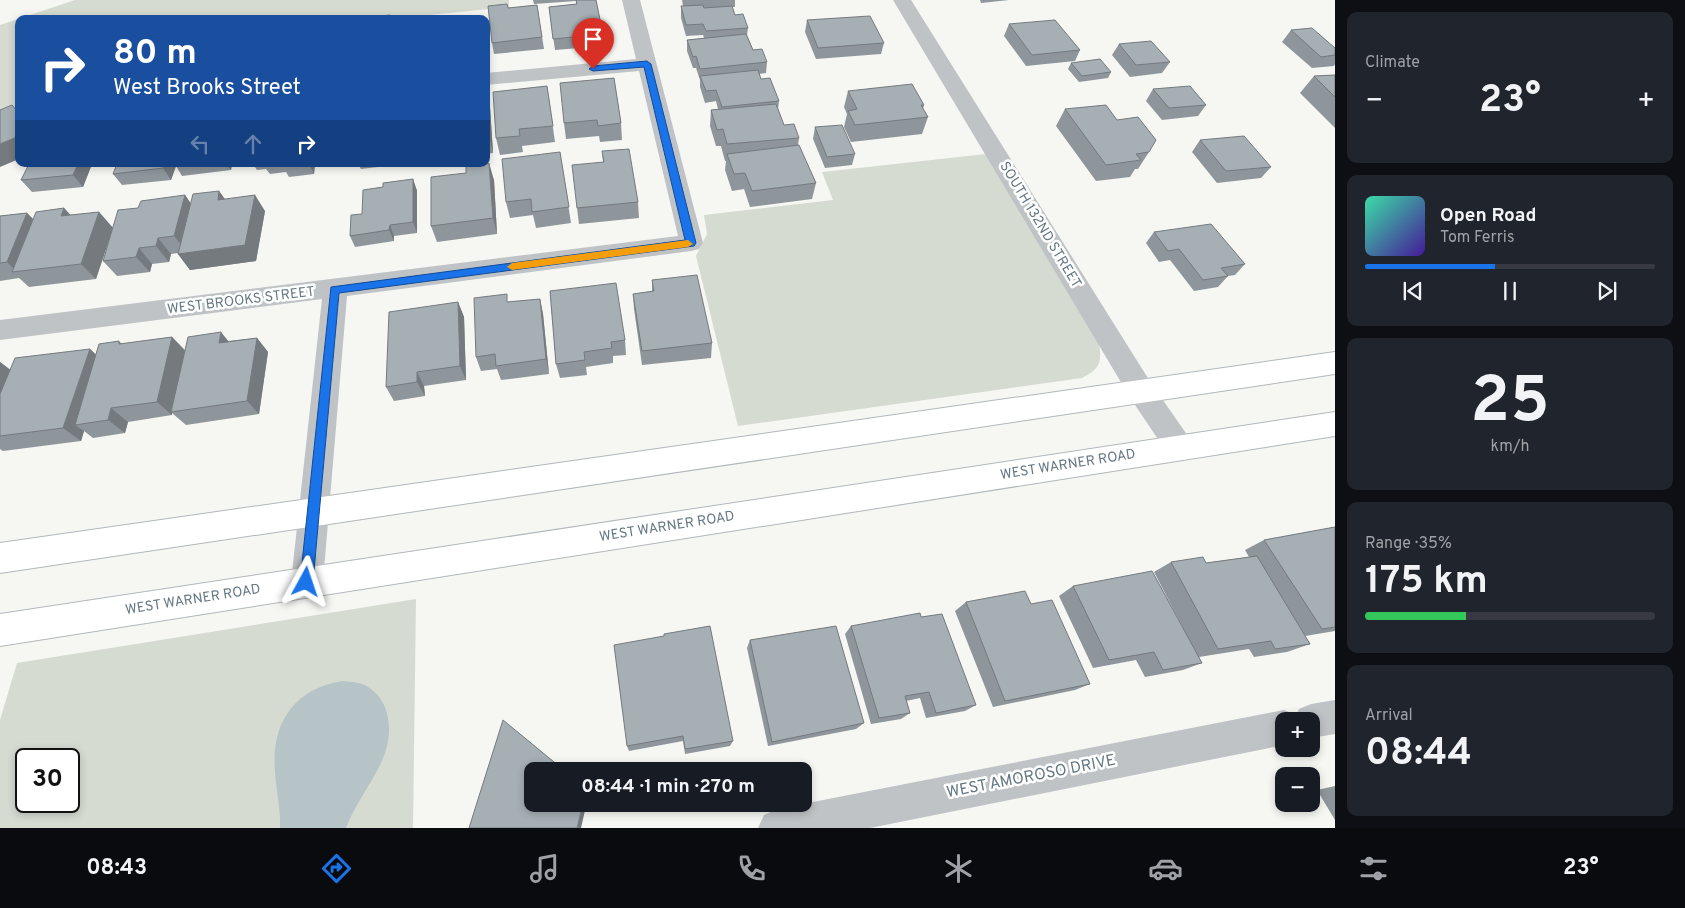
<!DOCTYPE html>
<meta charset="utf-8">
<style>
:root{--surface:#171b24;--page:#20242c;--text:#f1f3f6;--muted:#9ea1a6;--line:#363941;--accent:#1a73e8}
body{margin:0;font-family:Overpass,sans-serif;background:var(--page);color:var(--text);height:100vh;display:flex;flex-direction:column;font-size:19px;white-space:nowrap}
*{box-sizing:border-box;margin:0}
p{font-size:16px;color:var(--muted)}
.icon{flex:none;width:28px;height:28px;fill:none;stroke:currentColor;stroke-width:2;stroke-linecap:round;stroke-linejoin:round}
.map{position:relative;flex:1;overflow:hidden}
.side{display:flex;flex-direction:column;gap:12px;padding:12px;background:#0d0f14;width:350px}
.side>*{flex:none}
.guide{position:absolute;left:15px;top:15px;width:475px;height:152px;border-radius:10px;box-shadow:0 2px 8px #0003;background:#1a4fa0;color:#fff;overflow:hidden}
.controls{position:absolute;left:1275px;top:712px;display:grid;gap:10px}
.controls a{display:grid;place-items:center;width:45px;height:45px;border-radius:10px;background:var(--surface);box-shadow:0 2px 8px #0003;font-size:25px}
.speed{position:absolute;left:15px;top:748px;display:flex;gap:10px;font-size:25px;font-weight:700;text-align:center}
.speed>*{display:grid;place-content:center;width:65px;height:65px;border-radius:50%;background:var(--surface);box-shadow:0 2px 8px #0003;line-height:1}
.speed .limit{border:2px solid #111;border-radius:8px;background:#fff;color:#111}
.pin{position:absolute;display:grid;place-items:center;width:42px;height:42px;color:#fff;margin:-51px -21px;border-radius:50% 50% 50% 0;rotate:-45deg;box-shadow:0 0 5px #0007}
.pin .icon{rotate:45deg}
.me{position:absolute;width:55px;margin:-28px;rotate:5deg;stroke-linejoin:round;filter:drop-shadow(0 0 4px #0008)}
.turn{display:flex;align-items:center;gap:18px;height:105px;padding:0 15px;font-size:22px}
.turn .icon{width:65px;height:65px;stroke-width:2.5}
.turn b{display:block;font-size:35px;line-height:42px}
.lanes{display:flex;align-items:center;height:48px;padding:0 15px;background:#0003;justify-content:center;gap:25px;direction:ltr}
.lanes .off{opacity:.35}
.big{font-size:38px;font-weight:700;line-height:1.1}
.side .tile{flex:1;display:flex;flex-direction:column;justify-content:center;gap:8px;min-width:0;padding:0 18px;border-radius:10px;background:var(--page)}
.side .dial{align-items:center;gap:0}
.dial b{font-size:65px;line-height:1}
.song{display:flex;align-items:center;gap:15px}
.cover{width:60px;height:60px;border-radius:8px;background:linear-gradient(135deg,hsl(160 70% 55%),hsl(260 70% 35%))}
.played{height:5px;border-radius:2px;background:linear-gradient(90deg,var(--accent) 45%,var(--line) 45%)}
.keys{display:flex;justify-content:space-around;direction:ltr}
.heat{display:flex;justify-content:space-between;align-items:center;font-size:28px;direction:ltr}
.charge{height:8px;border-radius:4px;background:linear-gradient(90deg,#34c759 35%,var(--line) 0)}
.trip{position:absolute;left:524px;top:762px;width:288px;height:50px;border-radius:10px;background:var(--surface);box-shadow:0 2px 8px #0003;font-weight:700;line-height:50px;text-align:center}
.tab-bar{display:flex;height:80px;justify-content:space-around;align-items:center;background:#090b0e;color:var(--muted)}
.tab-bar .icon{width:35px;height:35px}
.tab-bar .selected{color:var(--accent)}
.tab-bar b{font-size:22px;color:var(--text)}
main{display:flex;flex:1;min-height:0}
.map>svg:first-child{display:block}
.green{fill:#d6dbd2;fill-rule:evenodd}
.water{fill:#b6c3c7}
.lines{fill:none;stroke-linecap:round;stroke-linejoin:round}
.secondary-casing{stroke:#b1b7bb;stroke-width:2}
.street{fill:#bfc3c6;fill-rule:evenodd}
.secondary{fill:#fff;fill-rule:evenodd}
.wall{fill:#8f969b}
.shaded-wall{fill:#747a7e}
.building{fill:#a6afb4;stroke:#747a7e}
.route{fill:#1a73e8;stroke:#114b97}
.slow{fill:#f59e0b}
.labels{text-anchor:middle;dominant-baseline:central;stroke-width:5;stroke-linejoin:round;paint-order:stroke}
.street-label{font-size:14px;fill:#657783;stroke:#fff}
.near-street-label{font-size:16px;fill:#657783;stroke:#fff}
</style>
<main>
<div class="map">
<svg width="1335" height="828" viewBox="0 0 1335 828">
<rect width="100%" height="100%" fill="#f6f6f3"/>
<path class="green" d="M 75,0 L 509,0 L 509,7 L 390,19 L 19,19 L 19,117 L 0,121 L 0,25 Z
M 986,154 L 1099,343 C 1102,363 1100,369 1082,378 L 738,426 L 696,256 L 707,234 L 704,215 L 833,200 L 822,172 Z
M 416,599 L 413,828 L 0,828 L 0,720 L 17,663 ZM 26,759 L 69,759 L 69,801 L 26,801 Z"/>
<path class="water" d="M 342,681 C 351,682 361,682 368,687 C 390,700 393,731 385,753 C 376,779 356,801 346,828 L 280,828 C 281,809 276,790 275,771 C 271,723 294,689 342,681 Z"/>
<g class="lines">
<g class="secondary-casing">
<path id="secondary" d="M 1335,352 L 1335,374 L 0,573 L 0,543 Z
M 1335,412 L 1335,436 L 0,646 L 0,614 Z"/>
</g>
<path class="street" d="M 622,0 L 640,0 L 703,243 L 699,249 L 691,251 L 347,296 L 323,582 L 318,593 L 307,597 L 296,593 L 291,582 L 322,299 L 0,340 L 0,320 L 678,236 L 639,71 L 486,85 L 486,73 L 636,59 Z
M 893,0 L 911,0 L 1151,383 L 1190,439 L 1194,448 L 1190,457 L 1180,460 L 1170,457 L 1131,399 Z
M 1335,700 L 1335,734 L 1311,738 L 1311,721 L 1284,721 L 1284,745 L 870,828 L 758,828 L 764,815 L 777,809 L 1284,710 L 1296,715 L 1299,709 L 1311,704 Z"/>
<use href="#secondary" class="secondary"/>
</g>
<path class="wall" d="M 533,0 L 596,0 L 603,34 L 604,46 L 555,50 L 549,7 L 576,4 L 576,1 L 534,4 Z
M 682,0 L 735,0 L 735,7 L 732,7 L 735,15 L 748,28 L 747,35 L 753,50 L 767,62 L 766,73 L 759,74 L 761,79 L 779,101 L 778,109 L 784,125 L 799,138 L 798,145 L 816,183 L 812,199 L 750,207 L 744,189 L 732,191 L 725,170 L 726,161 L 725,161 L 721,146 L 716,146 L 710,126 L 711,110 L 718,109 L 716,101 L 705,103 L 700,87 L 700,80 L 696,68 L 693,68 L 687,51 L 687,40 L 704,38 L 703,35 L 686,36 L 681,18 L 681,6 L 683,6 Z
M 980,0 L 1009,0 L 981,3 Z
M 507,4 L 508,8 L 537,5 L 544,49 L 494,54 L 492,43 Z
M 807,20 L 884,43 L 881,54 L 816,59 L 805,32 Z
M 1009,24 L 1080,50 L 1075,61 L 1026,66 L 1004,36 Z
M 1291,30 L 1335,48 L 1335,64 L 1334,66 L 1312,68 L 1282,42 Z
M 1119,44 L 1170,62 L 1162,73 L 1130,77 L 1112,55 Z
M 1071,63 L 1111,72 L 1108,78 L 1079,82 L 1068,69 Z
M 1335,75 L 1335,128 L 1300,93 L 1314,76 Z
M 614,78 L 621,123 L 622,140 L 600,142 L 599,136 L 566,139 L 564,123 Z
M 547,86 L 555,142 L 522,146 L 523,152 L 500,155 L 496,138 Z
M 1153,89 L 1206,105 L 1198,116 L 1162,120 L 1146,101 Z
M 486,91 L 490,107 L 493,153 L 486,154 Z
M 848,91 L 924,105 L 923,109 L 928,117 L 922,134 L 851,142 L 844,127 L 847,114 L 844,107 Z
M 1065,109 L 1117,120 L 1149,152 L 1138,169 L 1135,169 L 1130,177 L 1096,181 L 1056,126 Z
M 815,127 L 855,154 L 852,165 L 825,168 L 813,139 Z
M 1200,140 L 1271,167 L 1261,178 L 1217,183 L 1192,152 Z
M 602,151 L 638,202 L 639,218 L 579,224 L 577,208 L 603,162 Z
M 560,152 L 571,223 L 536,228 L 533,215 L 510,218 L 506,202 Z
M 29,164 L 92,164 L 83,187 L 32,192 L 21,180 Z
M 117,164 L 232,164 L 231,170 L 182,176 L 176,166 L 171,180 L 122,185 L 113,174 Z
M 253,164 L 315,164 L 314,174 L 289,177 L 286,172 L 270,174 L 266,169 L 257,170 Z
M 358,164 L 386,164 L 386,166 L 361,169 Z
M 413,179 L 417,191 L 417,233 L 394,236 L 394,241 L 355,247 L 350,236 L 383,187 Z
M 494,180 L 497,234 L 437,242 L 431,226 Z
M 219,191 L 225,199 L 265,211 L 256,261 L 190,270 L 178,254 L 178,253 L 171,254 L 169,262 L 152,264 L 150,272 L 117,276 L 103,261 L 138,208 L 185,195 L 191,204 Z
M 64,208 L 70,215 L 99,212 L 113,228 L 96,279 L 29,287 L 19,278 L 0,281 L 0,216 L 27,213 L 33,219 Z
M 1154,232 L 1245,264 L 1235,275 L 1228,276 L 1218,287 L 1194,291 L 1170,260 L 1159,262 L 1146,243 Z
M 652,280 L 712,343 L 711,358 L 642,365 L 634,309 L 633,294 L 652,291 Z
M 550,291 L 625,340 L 626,355 L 613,356 L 613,363 L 586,367 L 587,375 L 560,378 L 556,364 Z
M 540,299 L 543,314 L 549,374 L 501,380 L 497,369 L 481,371 L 476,357 L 509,302 Z
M 458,302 L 464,317 L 466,380 L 424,386 L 425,396 L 394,401 L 386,387 Z
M 172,337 L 185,350 L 228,341 L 257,338 L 268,352 L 259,414 L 186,425 L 172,413 L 172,415 L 128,422 L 125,433 L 93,438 L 84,431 L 81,441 L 3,451 L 0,449 L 0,362 L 10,370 L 90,349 L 96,355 L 119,341 L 122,344 Z
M 1335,527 L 1335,631 L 1305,636 L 1310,644 L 1287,652 L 1254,657 L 1249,649 L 1199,657 L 1202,663 L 1183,670 L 1145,677 L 1136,660 L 1093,668 L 1059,596 L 1073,586 L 1183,628 L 1154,572 L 1171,562 L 1206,563 L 1249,557 L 1245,550 L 1264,540 Z
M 966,602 L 1031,604 L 1090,684 L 1075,690 L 993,707 L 955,611 Z
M 921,617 L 976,705 L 965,711 L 926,718 L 920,698 L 906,701 L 910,713 L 901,719 L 871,724 L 845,634 L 851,626 Z
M 664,636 L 733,741 L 730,746 L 685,754 L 683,741 L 629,751 L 627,746 Z
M 750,640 L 864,723 L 856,729 L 768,746 L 747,648 Z
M 1335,786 L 1335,820 L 1317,790 Z"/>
<path class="shaded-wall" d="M 486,91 L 490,107 L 493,153 L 489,136 Z
M 19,136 L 19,159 L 0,167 L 0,144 Z
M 489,163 L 494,180 L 497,234 L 493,218 Z
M 78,164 L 92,164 L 83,187 L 73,175 Z
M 165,164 L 176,164 L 174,165 L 176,166 L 171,180 L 163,168 Z
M 226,164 L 232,164 L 231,170 Z
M 309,164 L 315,164 L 314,174 Z
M 413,179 L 417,191 L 417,233 L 413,222 Z
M 219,191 L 230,207 L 218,200 Z
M 185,195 L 196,211 L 187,252 L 174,236 Z
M 255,195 L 265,211 L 256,261 L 190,270 L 178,254 Z
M 64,208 L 79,224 L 61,216 Z
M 99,212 L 113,228 L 96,279 L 81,264 Z
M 27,213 L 43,229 L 16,271 L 7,262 Z
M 390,225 L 394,236 L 394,241 L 389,230 Z
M 158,238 L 171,254 L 169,262 L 156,246 Z
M 139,248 L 152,264 L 150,272 L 136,257 Z
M 540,299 L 543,314 L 549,374 L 546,359 Z
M 458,302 L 464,317 L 466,380 L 460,366 Z
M 221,332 L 233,347 L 219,343 Z
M 172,337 L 186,352 L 171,412 L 172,413 L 172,415 L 157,402 Z
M 257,338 L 268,352 L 259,414 L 247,401 Z
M 90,349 L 106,364 L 75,425 L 84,431 L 81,441 L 63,428 Z
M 0,362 L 12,371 L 0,401 Z
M 417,372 L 424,386 L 425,396 L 417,382 Z
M 111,408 L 128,422 L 125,433 L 108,420 Z
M 583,804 L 586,806 L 581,828 L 577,828 Z"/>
<path class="building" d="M 576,0 L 596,0 L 603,34 L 553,39 L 549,7 L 577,4 Z
M 507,4 L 508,8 L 537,5 L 542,37 L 492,43 L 488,6 Z
M 703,5 L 704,8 L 732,6 L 735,15 L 743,14 L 748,28 L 706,31 L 703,24 L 686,25 L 681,6 Z
M 390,15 L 390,19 L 369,19 L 370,17 Z
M 484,16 L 484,19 L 443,19 Z
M 870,16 L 884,43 L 818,48 L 807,20 Z
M 419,17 L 419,19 L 401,19 Z
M 1055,20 L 1080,50 L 1032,55 L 1009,24 Z
M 1312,28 L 1335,48 L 1335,55 L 1321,57 L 1291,30 Z
M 746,34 L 753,50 L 762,49 L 767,62 L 700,69 L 696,56 L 693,57 L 687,40 Z
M 1151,41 L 1170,62 L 1136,65 L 1119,44 Z
M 1100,59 L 1111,72 L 1082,76 L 1071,63 Z
M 758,70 L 761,79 L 770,78 L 779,101 L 722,107 L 716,90 L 706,91 L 700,76 Z
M 1335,75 L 1335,97 L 1314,76 Z
M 614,78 L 621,123 L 598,126 L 597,120 L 564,123 L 560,83 Z
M 912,84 L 924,105 L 921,105 L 928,117 L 855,125 L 848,111 L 857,109 L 848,91 Z
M 547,86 L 553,126 L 519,129 L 520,136 L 496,138 L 493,92 Z
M 1190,86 L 1206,105 L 1169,108 L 1153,89 Z
M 486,92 L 489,136 L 486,137 Z
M 776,104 L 784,125 L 794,124 L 799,138 L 727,144 L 723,129 L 717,130 L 711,110 Z
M 12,105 L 19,113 L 19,121 L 18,121 L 19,122 L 19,136 L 0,144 L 0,110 Z
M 1106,105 L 1117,120 L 1138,117 L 1156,140 L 1149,152 L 1136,154 L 1141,160 L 1106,165 L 1065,109 Z
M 842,125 L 855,154 L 827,157 L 815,127 Z
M 1244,136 L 1271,167 L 1226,171 L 1200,140 Z
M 799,145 L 816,183 L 752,191 L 745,173 L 734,174 L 727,154 Z
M 629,149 L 638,202 L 577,208 L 572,165 L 604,162 L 602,151 Z
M 560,152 L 569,207 L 532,212 L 531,199 L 506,202 L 502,159 Z
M 489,163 L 493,218 L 431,226 L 431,177 L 466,173 L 466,166 Z
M 29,164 L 78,164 L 73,175 L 21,180 Z
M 117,164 L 165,164 L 163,168 L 113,174 Z
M 413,179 L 413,222 L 390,225 L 389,230 L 350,236 L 351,215 L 362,214 L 363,190 L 383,187 L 383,183 Z
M 219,191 L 218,200 L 255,195 L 245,245 L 178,254 L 193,194 Z
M 185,195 L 174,236 L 158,238 L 156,246 L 139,248 L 136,257 L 103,261 L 118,210 L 138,208 L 141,201 Z
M 64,208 L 61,216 L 99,212 L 81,264 L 12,272 L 36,212 Z
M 27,213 L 7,262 L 0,263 L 0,216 Z
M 1211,224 L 1245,264 L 1221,268 L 1228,276 L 1203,280 L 1179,249 L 1168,251 L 1154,232 Z
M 697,275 L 712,343 L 642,351 L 633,294 L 654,291 L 652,280 Z
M 616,283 L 625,340 L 611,342 L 612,348 L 584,352 L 585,360 L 556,364 L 550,291 Z
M 507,294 L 507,302 L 540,299 L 546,359 L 496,366 L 495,354 L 476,357 L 474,298 Z
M 458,302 L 460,366 L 417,372 L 417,382 L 386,387 L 389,312 Z
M 221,332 L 219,343 L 257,338 L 247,401 L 171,412 L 188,337 Z
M 172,337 L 157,402 L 111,408 L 108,420 L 75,425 L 99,344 L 119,341 L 119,344 Z
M 90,349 L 63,428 L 0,436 L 0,394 L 15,358 Z
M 1335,527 L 1335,627 L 1322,629 L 1264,540 Z
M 1257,556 L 1310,644 L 1275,649 L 1271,641 L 1218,649 L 1171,562 L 1203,557 L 1206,563 Z
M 1152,571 L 1202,663 L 1163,670 L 1154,652 L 1109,660 L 1073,586 Z
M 1025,591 L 1031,604 L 1052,600 L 1090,684 L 1005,701 L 966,602 Z
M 920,613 L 921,617 L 942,614 L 976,705 L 936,713 L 929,692 L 905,696 L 910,713 L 879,718 L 851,626 Z
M 710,626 L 733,741 L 685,749 L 683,736 L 627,746 L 614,645 L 664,636 L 664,634 Z
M 836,626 L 864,723 L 772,742 L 750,640 Z
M 503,720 L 565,771 L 532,771 L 532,804 L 583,804 L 577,828 L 469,828 Z"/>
<path class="route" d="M 647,61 L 651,64 L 696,243 L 694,246 L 339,293 L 313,582 L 311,587 L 306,589 L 302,587 L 300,582 L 331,287 L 685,240 L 644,67 L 593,71 L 589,69 L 593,66 Z"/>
<path class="slow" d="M 688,240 L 693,244 L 688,247 L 512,270 L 507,267 L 512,263 Z"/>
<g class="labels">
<g class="street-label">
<text transform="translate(1040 225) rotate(59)">SOUTH 132ND STREET</text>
<text transform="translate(241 301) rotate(-7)">WEST BROOKS STREET</text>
<text transform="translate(1068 465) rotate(-9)">WEST WARNER ROAD</text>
<text transform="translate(667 527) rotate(-9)">WEST WARNER ROAD</text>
<text transform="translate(193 600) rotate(-9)">WEST WARNER ROAD</text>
</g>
<g class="near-street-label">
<text transform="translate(1031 777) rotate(-11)">WEST AMOROSO DRIVE</text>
</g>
</g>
</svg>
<div class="controls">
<a>+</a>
<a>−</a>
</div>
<div class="speed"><div class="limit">30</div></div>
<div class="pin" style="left:593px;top:69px;background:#d93025"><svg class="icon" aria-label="arrive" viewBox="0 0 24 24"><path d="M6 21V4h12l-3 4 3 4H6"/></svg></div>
<svg class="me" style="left:306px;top:582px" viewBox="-20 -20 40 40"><path d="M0-17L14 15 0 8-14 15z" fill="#1a73e8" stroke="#fff" stroke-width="4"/></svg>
<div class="trip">08:44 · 1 min · 270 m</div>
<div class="guide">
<div class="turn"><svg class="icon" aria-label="right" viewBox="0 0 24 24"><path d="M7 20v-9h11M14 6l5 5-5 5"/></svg><div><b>80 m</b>West Brooks Street</div></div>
<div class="lanes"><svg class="icon off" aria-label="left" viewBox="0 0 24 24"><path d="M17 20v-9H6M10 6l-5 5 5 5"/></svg><svg class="icon off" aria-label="ahead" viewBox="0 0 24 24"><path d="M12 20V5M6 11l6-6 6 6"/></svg><svg class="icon" aria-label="right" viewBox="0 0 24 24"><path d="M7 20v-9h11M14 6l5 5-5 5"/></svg></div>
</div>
</div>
<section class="side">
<div class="tile"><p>Climate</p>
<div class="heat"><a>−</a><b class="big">23°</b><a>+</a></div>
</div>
<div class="tile">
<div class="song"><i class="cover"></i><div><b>Open Road</b><p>Tom Ferris</p></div></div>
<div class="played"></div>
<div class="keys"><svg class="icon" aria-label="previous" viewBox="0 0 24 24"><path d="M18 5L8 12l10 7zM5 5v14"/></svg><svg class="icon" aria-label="pause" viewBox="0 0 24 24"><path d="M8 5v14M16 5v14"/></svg><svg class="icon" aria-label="next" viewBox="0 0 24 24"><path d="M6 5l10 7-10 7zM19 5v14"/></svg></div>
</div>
<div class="tile dial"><b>25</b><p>km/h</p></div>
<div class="tile"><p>Range · 35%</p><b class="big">175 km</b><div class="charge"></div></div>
<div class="tile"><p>Arrival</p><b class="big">08:44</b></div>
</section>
</main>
<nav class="tab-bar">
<b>08:43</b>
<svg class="icon selected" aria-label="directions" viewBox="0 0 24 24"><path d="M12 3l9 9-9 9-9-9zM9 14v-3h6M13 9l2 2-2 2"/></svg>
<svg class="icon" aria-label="music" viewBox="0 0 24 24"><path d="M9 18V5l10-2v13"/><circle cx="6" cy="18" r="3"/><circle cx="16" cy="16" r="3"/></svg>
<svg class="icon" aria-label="phone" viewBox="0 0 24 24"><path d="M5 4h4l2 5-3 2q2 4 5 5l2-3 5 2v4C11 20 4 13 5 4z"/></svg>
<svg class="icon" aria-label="climate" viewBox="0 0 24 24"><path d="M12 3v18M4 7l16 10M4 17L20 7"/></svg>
<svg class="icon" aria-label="car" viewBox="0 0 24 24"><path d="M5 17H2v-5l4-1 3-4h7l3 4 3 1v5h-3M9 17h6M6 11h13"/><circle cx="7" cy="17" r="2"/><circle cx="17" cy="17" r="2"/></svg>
<svg class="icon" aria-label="filters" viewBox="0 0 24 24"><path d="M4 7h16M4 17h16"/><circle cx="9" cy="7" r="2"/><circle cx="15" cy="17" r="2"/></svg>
<b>23°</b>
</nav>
